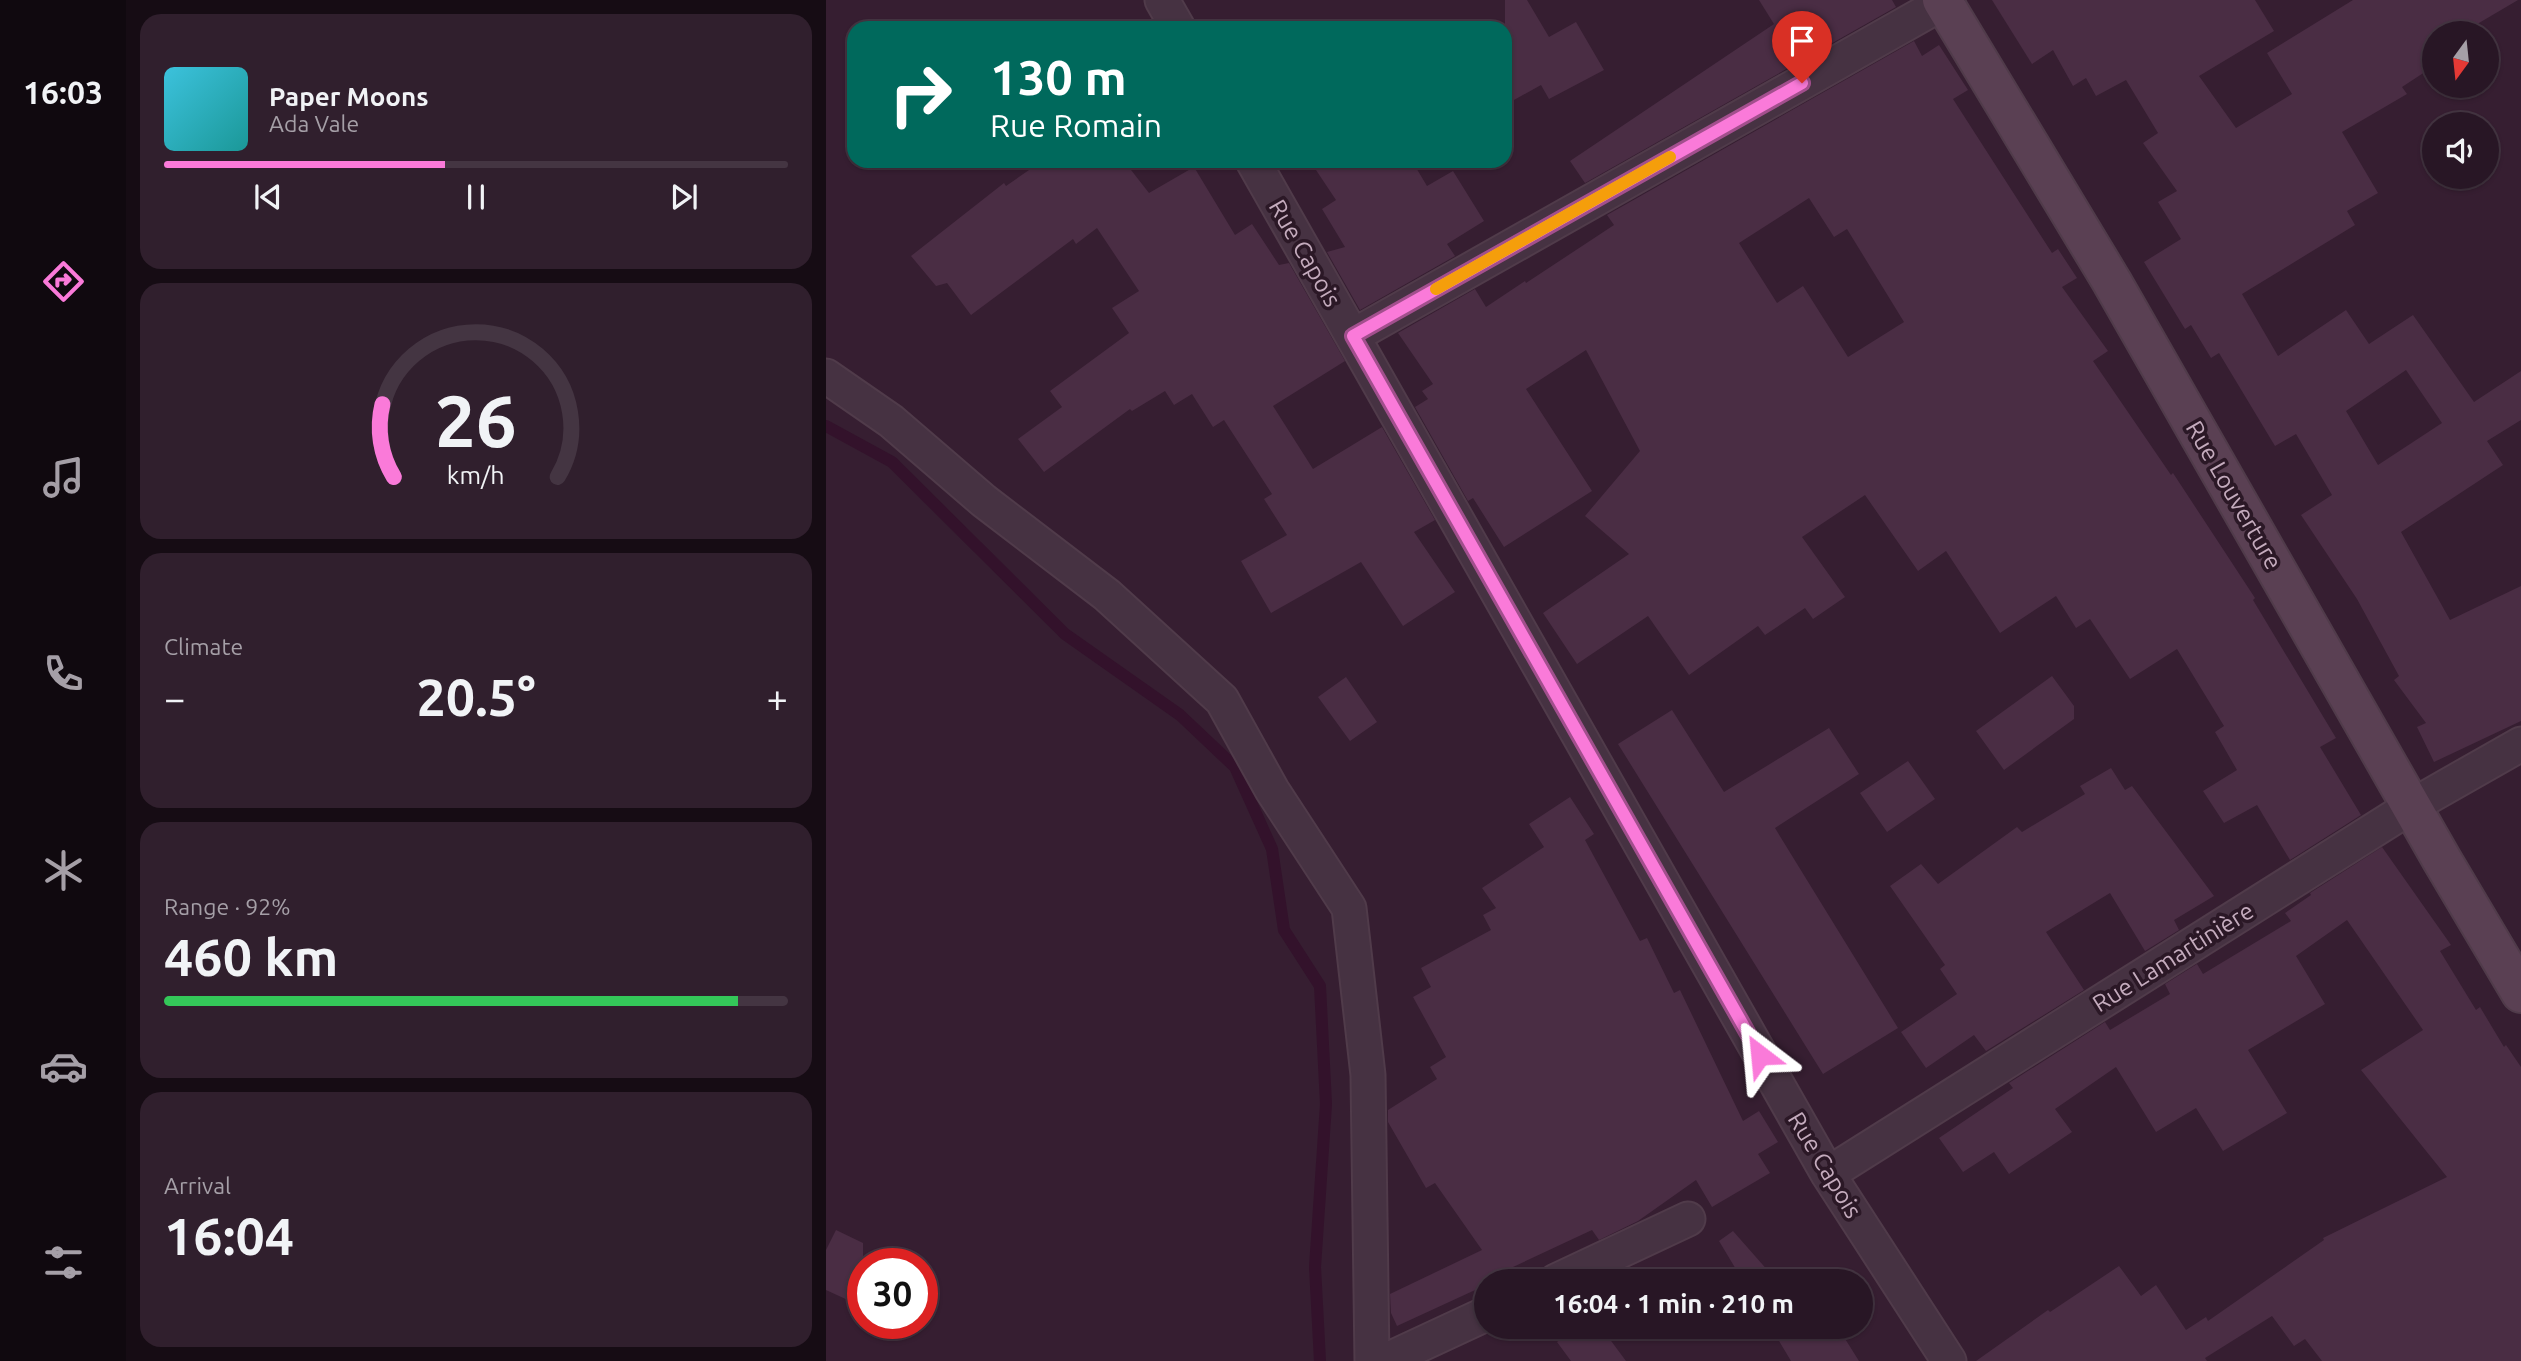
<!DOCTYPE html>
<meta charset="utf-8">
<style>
:root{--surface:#281625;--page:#301f2d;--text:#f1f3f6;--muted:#a59fa7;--line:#443542;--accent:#fa7ad9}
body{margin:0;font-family:Ubuntu,sans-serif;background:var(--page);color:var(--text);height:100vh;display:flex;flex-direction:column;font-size:26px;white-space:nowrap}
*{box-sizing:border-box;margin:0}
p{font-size:23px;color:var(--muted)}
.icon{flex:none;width:38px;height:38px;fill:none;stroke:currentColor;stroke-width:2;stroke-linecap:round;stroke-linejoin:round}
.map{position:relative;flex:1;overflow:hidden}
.side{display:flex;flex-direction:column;gap:14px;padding:14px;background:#160c14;width:700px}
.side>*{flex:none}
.top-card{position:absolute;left:21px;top:21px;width:665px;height:147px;border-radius:21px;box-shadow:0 2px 5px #0004,0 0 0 2px var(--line);background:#00695c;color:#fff;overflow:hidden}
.needle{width:46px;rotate:195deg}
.tools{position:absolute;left:1596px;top:21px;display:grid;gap:14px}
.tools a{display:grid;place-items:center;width:77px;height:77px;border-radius:50%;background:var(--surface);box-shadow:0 2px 5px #0004,0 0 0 2px var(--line);font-size:35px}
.speed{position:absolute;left:21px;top:1248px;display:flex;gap:14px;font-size:35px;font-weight:700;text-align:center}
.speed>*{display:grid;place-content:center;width:91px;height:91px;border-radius:50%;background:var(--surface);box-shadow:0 2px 5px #0004,0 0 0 2px var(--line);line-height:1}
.speed .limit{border:10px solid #d22;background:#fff;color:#111}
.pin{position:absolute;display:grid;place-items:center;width:60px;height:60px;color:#fff;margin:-72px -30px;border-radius:50% 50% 50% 0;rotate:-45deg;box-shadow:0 0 7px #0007}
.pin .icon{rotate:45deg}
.me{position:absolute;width:77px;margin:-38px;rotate:331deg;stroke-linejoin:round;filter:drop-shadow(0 0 5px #0008)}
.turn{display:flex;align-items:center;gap:24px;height:147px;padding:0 28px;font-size:32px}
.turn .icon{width:91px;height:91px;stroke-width:2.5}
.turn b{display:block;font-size:49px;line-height:60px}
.big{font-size:52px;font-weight:600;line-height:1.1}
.side .card{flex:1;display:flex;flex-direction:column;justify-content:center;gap:10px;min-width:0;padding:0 24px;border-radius:21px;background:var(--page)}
.side .dial{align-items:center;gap:0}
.dial svg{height:182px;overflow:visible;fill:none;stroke:var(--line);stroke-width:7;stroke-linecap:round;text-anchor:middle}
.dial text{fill:var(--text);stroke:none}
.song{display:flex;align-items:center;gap:21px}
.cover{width:84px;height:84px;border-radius:10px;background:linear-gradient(135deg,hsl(190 70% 55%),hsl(180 70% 35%))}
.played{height:7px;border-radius:4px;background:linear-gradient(90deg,var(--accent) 45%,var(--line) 45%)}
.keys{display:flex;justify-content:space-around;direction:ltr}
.heat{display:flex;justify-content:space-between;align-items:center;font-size:38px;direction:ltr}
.charge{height:10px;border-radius:5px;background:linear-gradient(90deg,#34c759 92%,var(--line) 0)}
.trip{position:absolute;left:648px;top:1269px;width:399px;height:70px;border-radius:35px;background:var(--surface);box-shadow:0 2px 5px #0004,0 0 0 2px var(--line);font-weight:600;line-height:70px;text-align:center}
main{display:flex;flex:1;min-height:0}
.tabs{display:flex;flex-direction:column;width:126px;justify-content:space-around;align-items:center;background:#10090f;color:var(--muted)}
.tabs .icon{width:49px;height:49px}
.tabs .selected{color:var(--accent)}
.tabs b{font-size:32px;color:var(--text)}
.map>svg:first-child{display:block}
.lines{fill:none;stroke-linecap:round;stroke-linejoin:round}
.stream{stroke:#33122b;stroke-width:12}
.building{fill:#4a2d44;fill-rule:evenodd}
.minor-casing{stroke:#503b4a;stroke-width:37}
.secondary-casing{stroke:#503b4a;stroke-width:42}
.minor{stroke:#463242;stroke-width:33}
.secondary{stroke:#5a4053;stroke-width:38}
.route-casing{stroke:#a24f8d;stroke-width:18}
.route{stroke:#fa7ad9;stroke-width:12}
.slow{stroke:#f59e0b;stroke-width:12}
.labels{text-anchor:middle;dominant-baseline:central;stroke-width:7;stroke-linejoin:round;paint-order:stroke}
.street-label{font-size:24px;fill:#c4abbd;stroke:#2b1826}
</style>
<main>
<nav class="tabs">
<b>16:03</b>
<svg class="icon selected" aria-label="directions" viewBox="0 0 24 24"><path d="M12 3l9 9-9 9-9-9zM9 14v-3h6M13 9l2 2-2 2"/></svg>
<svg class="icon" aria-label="music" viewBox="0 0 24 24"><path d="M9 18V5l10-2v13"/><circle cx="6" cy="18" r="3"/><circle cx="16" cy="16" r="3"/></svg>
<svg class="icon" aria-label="phone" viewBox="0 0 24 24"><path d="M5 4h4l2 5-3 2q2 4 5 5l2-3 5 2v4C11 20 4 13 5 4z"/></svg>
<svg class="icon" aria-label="climate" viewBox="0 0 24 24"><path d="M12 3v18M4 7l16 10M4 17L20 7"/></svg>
<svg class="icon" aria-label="car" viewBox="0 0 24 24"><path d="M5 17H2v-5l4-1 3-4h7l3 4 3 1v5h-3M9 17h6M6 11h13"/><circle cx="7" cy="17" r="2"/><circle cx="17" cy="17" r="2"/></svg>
<svg class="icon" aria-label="filters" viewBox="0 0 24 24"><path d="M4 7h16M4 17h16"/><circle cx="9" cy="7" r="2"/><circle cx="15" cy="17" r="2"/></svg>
</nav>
<section class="side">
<div class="card">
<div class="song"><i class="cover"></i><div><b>Paper Moons</b><p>Ada Vale</p></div></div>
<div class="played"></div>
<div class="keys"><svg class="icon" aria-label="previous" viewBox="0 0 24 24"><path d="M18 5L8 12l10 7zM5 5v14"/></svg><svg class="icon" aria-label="pause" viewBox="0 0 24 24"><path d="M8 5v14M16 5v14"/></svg><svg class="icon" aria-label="next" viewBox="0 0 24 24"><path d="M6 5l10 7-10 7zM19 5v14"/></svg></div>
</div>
<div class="card dial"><svg viewBox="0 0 100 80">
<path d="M14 69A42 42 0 1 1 86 69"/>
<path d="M14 69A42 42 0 0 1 9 37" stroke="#fa7ad9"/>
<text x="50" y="56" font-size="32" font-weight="700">26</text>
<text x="50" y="72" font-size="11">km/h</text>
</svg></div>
<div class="card"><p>Climate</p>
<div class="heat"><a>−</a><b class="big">20.5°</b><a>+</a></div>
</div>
<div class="card"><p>Range · 92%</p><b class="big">460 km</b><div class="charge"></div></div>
<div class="card"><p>Arrival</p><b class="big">16:04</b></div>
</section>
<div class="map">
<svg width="1695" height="1361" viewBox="0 0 1695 1361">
<rect width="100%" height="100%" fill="#361e31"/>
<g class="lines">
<path class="stream" d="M 0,426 L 66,462 L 239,634 L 354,715 L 409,767 L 446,849 L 458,930 L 494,986 L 500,1104 L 489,1267 L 494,1361"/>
</g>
<path class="building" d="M 679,0 L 701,0 L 723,37 L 750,22 L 778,70 L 723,99 L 715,85 L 679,105 Z
M 933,0 L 1066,0 L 1070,7 L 759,183 L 744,161 L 948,24 Z
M 1166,0 L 1429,0 L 1448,31 L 1373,76 L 1410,128 L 1466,94 L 1441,53 L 1527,0 L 1692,0 L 1636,33 L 1608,33 L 1608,66 L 1576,87 L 1581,94 L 1516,132 L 1552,193 L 1521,211 L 1529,225 L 1416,294 L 1452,356 L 1520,310 L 1543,344 L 1587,315 L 1648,402 L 1695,371 L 1695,420 L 1661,441 L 1677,465 L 1575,532 L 1624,620 L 1695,586 L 1695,721 L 1608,762 L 1591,727 L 1600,723 L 1568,680 L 1573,676 L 1531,599 L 1475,515 L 1506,495 L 1470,434 L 1449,446 L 1393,353 L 1385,358 L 1365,325 L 1359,329 L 1318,262 L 1355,239 L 1332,202 L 1351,191 L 1317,143 L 1332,133 L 1300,80 L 1270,96 L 1260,78 L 1247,86 L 1227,50 L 1206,64 ZM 1580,370 L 1616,423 L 1552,465 L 1520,411 Z
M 1088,41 L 1096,56 L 1113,45 L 1142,90 L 1127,99 L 1226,253 L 1232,249 L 1251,278 L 1236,287 L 1282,351 L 1267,361 L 1345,475 L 1347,473 L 1429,598 L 1427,600 L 1510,738 L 1494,747 L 1535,815 L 1464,860 L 1431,805 L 1398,823 L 1377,791 L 1411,770 L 1389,732 L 1398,726 L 1351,649 L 1304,679 L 1264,619 L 1250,628 L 1230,596 L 1174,633 L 1120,551 L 1092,571 L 1039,495 L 976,537 L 1019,597 L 987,619 L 979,608 L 939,635 L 932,626 L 863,675 L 822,616 L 751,664 L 717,613 L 803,554 L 759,516 L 814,451 L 760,350 L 700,389 L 766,491 L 678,547 L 647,498 L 642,501 L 589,407 L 602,399 L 596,391 L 607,384 L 572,333 L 649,289 L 660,307 L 699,281 L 700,283 L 788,225 L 781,215 ZM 983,198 L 1008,237 L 1021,229 L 1078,322 L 1022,357 L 977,286 L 951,303 L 913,243 Z
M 216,161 L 298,161 L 323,193 L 368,167 L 409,235 L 426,224 L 453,265 L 463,263 L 519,361 L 447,406 L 487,469 L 556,427 L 609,520 L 588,532 L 629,592 L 577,626 L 535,562 L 445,613 L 415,561 L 461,535 L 438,499 L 446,494 L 398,420 L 387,427 L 366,394 L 348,405 L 339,391 L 306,411 L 304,409 L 218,472 L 192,439 L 236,407 L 224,391 L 303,333 L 286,308 L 313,291 L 271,228 L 250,244 L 247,239 L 145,315 L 121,283 L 110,286 L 85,256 L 178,183 L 180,186 Z
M 484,161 L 586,161 L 601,186 L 627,171 L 658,221 L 621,244 L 629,256 L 534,310 L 501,252 L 519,247 L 496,209 L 510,200 Z
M 1226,676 L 1248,706 L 1248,719 L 1178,770 L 1150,731 Z
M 520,677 L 551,722 L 524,741 L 492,697 Z
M 846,710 L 898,792 L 1003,728 L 1033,774 L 949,828 L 1072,1028 L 997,1074 L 792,744 Z
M 1082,761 L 1109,799 L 1061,832 L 1034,793 Z
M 1285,768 L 1299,790 L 1306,786 L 1388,896 L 1348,920 L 1353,930 L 1319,951 L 1284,893 L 1220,932 L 1258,990 L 1160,1051 L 1148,1035 L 1100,1068 L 1075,1032 L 1131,994 L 1114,969 L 1119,965 L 1064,886 L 1095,864 L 1112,884 L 1191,827 L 1196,832 L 1259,794 L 1254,786 Z
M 744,797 L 768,834 L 759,840 L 814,941 L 821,938 L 848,993 L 854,990 L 917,1121 L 933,1111 L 952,1142 L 932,1154 L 944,1173 L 886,1207 L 870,1180 L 812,1221 L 773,1240 L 766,1230 L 687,1267 L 694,1281 L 660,1281 L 660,1285 L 571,1326 L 565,1313 L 564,1294 L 656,1250 L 609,1183 L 600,1188 L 562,1122 L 562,1110 L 611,1079 L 604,1067 L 620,1057 L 587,997 L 605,987 L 595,968 L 665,930 L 657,915 L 670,908 L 656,888 L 718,847 L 703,824 Z
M 1556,847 L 1625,945 L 1614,951 L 1650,1010 L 1654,1007 L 1678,1047 L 1680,1045 L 1695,1067 L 1695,1361 L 1496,1361 L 1479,1339 L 1468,1346 L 1446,1316 L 1379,1358 L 1381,1361 L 1150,1361 L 1222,1310 L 1224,1312 L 1293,1266 L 1315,1296 L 1330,1285 L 1360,1330 L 1380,1317 L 1382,1321 L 1498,1240 L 1497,1238 L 1621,1177 L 1535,1070 L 1597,1030 L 1521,920 L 1470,956 L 1499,1004 L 1422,1050 L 1461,1113 L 1397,1151 L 1370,1108 L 1330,1132 L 1290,1067 L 1229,1109 L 1246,1132 L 1183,1174 L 1168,1152 L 1137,1172 L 1113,1138 L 1187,1088 L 1183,1083 L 1279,1022 L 1284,1030 L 1344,994 L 1339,984 L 1371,964 L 1377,974 L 1465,921 L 1459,913 L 1485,895 L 1484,893 Z
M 10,1230 L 37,1243 L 37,1307 L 0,1290 L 0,1250 Z
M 907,1231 L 951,1281 L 917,1281 L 893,1241 Z
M 752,1326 L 774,1326 L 800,1361 L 745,1361 L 731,1342 Z
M 944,1326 L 1011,1326 L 1033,1361 L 965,1361 Z"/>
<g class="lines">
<g class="minor-casing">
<path id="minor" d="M 336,0 L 352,28
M 427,161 L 1002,1174 L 1123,1361
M 527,336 L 1122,0
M 0,376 L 65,421 L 158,501 L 281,595 L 396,700 L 446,790 L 523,908 L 542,1075 L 546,1361
M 1002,1174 L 1586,806 L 1695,744
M 730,1281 L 862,1219
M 559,1361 L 660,1314"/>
</g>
<g class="secondary-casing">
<path id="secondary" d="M 1116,0 L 1286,282 L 1616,860 L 1695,993"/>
</g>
<use href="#minor" class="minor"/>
<use href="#secondary" class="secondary"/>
</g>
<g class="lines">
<g class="route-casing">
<path id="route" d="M 934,1055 L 527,336 L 976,83"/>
</g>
<use href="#route" class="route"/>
<path class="slow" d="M 610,289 L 844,157"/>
</g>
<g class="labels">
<g class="street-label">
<text transform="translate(479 253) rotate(60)">Rue Capois</text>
<text transform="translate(1408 495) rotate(60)">Rue Louverture</text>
<text transform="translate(1347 957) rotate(-32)">Rue Lamartinière</text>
<text transform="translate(999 1165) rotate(59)">Rue Capois</text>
</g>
</g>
</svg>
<div class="tools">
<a><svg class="needle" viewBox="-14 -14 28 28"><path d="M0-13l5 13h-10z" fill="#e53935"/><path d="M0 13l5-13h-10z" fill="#a59fa7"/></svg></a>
<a><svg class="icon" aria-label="sound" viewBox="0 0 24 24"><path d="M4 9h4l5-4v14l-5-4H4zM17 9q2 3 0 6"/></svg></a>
</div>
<div class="speed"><div class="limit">30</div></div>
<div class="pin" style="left:976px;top:83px;background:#d93025"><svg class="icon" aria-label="arrive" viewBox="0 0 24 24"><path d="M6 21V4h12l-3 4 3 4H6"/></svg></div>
<svg class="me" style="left:934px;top:1055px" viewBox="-20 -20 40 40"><path d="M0-17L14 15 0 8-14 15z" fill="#fa7ad9" stroke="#fff" stroke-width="4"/></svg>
<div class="trip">16:04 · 1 min · 210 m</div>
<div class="top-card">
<div class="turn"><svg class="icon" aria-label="right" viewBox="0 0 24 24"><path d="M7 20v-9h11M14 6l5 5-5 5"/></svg><div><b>130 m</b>Rue Romain</div></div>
</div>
</div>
</main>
